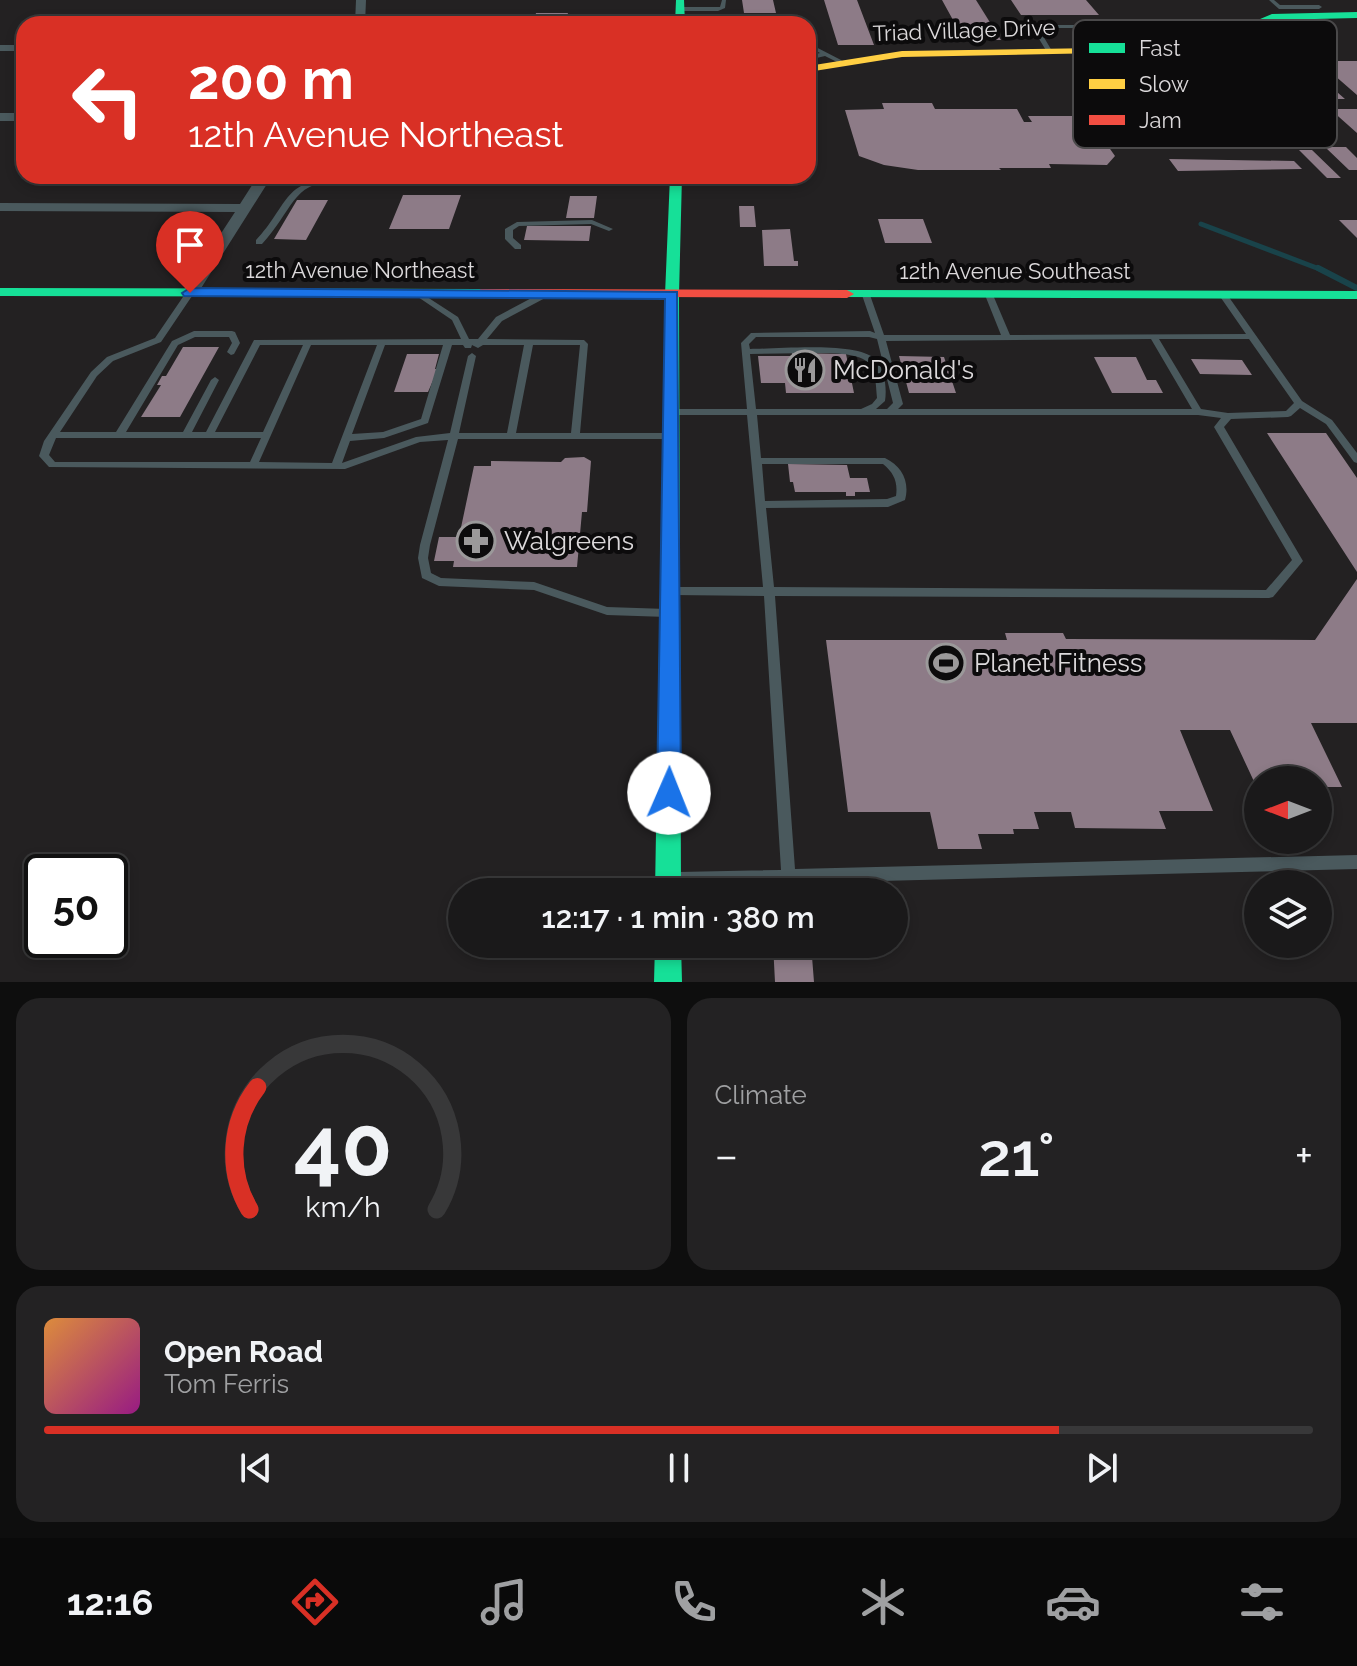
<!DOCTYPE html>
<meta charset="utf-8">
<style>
:root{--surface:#1a191a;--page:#232223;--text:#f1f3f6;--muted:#9fa0a2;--line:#383839;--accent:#d93025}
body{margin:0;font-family:Raleway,sans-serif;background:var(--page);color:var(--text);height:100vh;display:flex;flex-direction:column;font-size:30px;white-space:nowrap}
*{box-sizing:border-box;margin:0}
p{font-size:26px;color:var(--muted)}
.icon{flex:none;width:44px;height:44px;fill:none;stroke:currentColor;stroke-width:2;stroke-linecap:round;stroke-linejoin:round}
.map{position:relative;height:982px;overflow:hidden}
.drawer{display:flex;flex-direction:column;gap:16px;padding:16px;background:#0e0e0e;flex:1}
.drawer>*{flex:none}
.hud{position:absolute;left:16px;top:16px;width:800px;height:168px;border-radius:24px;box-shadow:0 4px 12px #0003,0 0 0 2px var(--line);background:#d93025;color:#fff;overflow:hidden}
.needle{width:52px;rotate:270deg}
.buttons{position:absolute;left:1244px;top:766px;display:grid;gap:16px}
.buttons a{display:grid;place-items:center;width:88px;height:88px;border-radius:50%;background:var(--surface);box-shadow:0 4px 12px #0003,0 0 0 2px var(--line);font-size:40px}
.speed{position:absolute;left:24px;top:854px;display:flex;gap:16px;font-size:40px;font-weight:700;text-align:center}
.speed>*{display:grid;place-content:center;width:104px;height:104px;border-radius:50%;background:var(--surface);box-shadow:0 4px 12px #0003,0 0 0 2px var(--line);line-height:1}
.speed .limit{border:4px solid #111;border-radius:12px;background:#fff;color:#111}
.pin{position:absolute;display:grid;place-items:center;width:68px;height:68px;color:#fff;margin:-82px -34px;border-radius:50% 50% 50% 0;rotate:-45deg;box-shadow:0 0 8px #0007}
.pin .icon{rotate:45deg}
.me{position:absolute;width:88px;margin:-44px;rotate:1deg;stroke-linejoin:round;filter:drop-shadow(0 0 6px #0008)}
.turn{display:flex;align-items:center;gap:28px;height:168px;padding:0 40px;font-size:36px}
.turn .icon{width:104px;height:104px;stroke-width:2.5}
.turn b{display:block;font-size:56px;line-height:68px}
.big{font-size:60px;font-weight:600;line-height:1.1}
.drawer .tile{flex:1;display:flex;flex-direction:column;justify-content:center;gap:12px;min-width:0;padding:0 28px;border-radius:24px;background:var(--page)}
.drawer .dial{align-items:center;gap:0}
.dial svg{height:208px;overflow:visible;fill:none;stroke:var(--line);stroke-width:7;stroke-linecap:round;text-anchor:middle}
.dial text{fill:var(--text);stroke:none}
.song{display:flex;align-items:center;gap:24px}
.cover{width:96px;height:96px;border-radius:12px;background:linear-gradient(135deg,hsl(30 70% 55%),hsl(310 70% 35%))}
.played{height:8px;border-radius:4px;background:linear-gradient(90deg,var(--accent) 80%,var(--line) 80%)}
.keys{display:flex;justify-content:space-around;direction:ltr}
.heat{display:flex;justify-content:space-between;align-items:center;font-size:44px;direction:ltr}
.drawer .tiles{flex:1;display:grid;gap:16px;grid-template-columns:1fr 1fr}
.tile:last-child{grid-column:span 2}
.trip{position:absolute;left:448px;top:878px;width:460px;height:80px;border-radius:40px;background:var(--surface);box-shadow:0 4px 12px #0003,0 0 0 2px var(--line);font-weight:600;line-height:80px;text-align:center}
.tab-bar{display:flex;height:128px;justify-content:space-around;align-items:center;background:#0a0a0a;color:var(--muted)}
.tab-bar .icon{width:56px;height:56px}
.tab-bar .selected{color:var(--accent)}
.tab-bar b{font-size:36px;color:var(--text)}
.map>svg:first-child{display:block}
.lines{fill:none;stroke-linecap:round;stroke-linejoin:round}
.stream-far1{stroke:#19434a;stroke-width:5}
.stream{stroke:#19434a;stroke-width:6}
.building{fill:#8d7b87}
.lane{fill:#4a595d;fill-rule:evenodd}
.street{fill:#4a595d;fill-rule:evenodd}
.fast{fill:#16e098;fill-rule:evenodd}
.slow{fill:#ffcf43;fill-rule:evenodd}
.jam{fill:#f24e42;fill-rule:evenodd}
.route{fill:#1a73e8;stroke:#114b97;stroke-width:2}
.labels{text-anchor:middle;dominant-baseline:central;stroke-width:8;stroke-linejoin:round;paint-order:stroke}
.far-street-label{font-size:22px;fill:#dcd9db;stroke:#0c0b0c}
.poi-label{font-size:26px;fill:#dcd9db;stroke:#0c0b0c;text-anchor:start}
.key{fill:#0c0b0c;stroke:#4a494a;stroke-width:2}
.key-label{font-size:22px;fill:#dcd9db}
</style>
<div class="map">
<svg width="1357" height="982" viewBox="0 0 1357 982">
<rect width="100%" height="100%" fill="#232122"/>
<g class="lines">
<path class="stream-far1" d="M 1201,224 L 1322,270"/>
<path class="stream" d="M 1318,268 L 1357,288"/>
</g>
<path class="building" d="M 742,0 L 773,0 L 776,13 L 744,13 Z
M 824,0 L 857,0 L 874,45 L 838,45 Z
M 942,0 L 976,0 L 1001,40 L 964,40 Z
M 1011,0 L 1086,0 L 1099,15 L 1021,15 Z
M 536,13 L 568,13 L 566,19 L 629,19 L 629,24 L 486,24 L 488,18 L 525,18 L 535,17 Z
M 740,20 L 774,20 L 775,24 L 740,24 Z
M 1270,44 L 1282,44 L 1345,99 L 1319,99 L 1263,48 L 1272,46 Z
M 1318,61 L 1357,61 L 1357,95 Z
M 882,103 L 932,103 L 935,109 L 1017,109 L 1024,122 L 1032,122 L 1028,116 L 1087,116 L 1115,156 L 1107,165 L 1049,164 L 1051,168 L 999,168 L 1001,170 L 918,170 L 884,165 L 859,156 L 845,110 L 884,109 Z
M 1330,109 L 1357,109 L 1357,133 Z
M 1325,147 L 1346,147 L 1357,158 L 1357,170 L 1349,170 Z
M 1299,150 L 1312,150 L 1341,178 L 1327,178 Z
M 1169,159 L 1294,161 L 1302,169 L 1178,171 Z
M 747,176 L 775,176 L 779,179 L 779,185 L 747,185 L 745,184 Z
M 403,195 L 461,195 L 449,229 L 389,229 Z
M 570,196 L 597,196 L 594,218 L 566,218 Z
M 297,200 L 328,200 L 306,240 L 274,239 Z
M 739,206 L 754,206 L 756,227 L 740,227 Z
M 878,219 L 923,219 L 932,243 L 885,243 Z
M 1339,220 L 1357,220 L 1357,238 Z
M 527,226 L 591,226 L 589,241 L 524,240 Z
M 790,229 L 794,261 L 798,261 L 798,266 L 764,266 L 762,230 Z
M 183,347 L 219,347 L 180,417 L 141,417 L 161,385 L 157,385 L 162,376 L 166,376 Z
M 792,353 L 846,354 L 854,393 L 786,393 L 785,383 L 761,383 L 758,356 L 792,356 Z
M 407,354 L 439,354 L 435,369 L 438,369 L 428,392 L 394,392 Z
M 899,356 L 944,357 L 956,393 L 909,393 Z
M 1094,357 L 1136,357 L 1147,380 L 1156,380 L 1163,393 L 1112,393 Z
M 1191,359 L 1242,360 L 1252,375 L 1200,374 Z
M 1267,433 L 1326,433 L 1357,478 L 1357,572 Z
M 584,457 L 591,461 L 587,512 L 582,512 L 577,567 L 453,567 L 454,561 L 434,561 L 439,537 L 459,537 L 474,466 L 491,466 L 491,461 L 561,462 L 565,458 Z
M 788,464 L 847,465 L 850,478 L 867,478 L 870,492 L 855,492 L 855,496 L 846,496 L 846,492 L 795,492 L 793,482 L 790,482 Z
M 1357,579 L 1357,723 L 1311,723 L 1342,787 L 1318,787 L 1318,780 L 1258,780 L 1258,790 L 1230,730 L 1180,730 L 1213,811 L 1159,811 L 1166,829 L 1075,828 L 1071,812 L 1034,812 L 1039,829 L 1013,829 L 1014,834 L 978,834 L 982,849 L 938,849 L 930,812 L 848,812 L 826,640 L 1007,640 L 1005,633 L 1063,633 L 1066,639 L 1315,640 Z
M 773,944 L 811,944 L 814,982 L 775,982 Z"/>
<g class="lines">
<path class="lane" d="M 722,0 L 726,0 L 725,8 L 718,11 L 680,11 L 677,9 L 680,7 L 720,7 Z
M 1269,0 L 1274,0 L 1280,5 L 1319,5 L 1322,7 L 1319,9 L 1279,9 Z
M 723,15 L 791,15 L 794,17 L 797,24 L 791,24 L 789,19 L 725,19 L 724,24 L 718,24 L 720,17 Z
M 1037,25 L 1107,25 L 1134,51 L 1129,52 L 1104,28 L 1040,28 L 1039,29 L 1052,51 L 1047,52 L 1033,29 Z
M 808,43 L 841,60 L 842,61 L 837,62 L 825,56 L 808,60 L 808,56 L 820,53 L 808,47 Z
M 338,178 L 354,180 L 364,184 L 361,186 C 293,170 298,205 262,244 L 256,244 L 256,240 C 288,207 282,179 338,178 Z
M 592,220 L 613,229 L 609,231 L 591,224 L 519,226 L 513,230 L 513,238 L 521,245 L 521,249 L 515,249 L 505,239 L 505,229 L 517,222 Z
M 187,291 L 193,291 L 194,293 L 161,342 L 113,361 L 97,376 L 60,432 L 116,432 L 172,341 L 194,331 L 232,331 L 235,332 L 240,343 L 234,354 L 231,355 L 227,352 L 232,343 L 229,337 L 195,337 L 178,345 L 126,432 L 183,432 L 211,380 L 215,377 L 219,380 L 192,432 L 206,432 L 254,340 L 461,339 L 452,320 L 418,297 L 418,293 L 421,293 L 458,317 L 469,339 L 478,339 L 496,317 L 541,293 L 547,293 L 547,297 L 502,321 L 487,339 L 584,340 L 588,344 L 580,433 L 670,433 L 675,436 L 670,439 L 458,439 L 430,545 L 428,558 L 431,573 L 441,578 L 534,582 L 607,607 L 667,609 L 671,610 L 673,613 L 671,616 L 667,617 L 607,615 L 534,590 L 439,586 L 422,578 L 418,558 L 420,545 L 448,440 L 420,442 L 345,469 L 49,467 L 39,456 L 44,441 L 91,372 L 107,357 L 155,338 ZM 260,345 L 303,345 L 263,432 L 215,432 ZM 311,345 L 377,345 L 332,463 L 259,462 ZM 385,345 L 443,345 L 421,419 L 383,432 L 352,434 ZM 452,345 L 463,345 L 465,348 L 471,348 L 472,345 L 478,348 L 483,345 L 524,345 L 507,433 L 459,433 L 476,356 L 472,353 L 468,356 L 450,433 L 416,437 L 342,463 L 350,441 L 384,438 L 428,423 ZM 533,345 L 580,345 L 571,433 L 516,433 ZM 56,438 L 261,438 L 250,462 L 55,462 L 49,455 Z
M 863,293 L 866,293 L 870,295 L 884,335 L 1001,335 L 985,295 L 989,293 L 993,295 L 1010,335 L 1246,334 L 1219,295 L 1223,293 L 1226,293 L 1302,401 L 1332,420 L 1357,453 L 1357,463 L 1354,462 L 1326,424 L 1300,408 L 1291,416 L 1288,417 L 1231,419 L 1224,427 L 1303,561 L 1273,597 L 1269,598 L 775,596 L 795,869 L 1357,855 L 1357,869 L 678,886 L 673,884 L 671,879 L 673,874 L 678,872 L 781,870 L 764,596 L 673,595 L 669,594 L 667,591 L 669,588 L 673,587 L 763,587 L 747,415 L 674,415 L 669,412 L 674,409 L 747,409 L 741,343 L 751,333 L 870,331 L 875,333 L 862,295 ZM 756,337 L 869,337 L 877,339 L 893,403 L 887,409 L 876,409 L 885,401 C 887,389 885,368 875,359 C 857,341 776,349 750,349 L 749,344 ZM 1151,339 L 1192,409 L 898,409 L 903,404 L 886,341 ZM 1159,339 L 1249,339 L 1294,403 L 1286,411 L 1228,413 L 1201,409 ZM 814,353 C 829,353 863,352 871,366 C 876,374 876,388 877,398 L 872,404 L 861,409 L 756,409 L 750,354 ZM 757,415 L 1198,415 L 1221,418 L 1214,427 L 1292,560 L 1266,590 L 774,587 L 766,508 L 888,507 L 905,500 C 910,482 902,466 885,458 L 761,458 ZM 762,464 L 883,464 C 894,473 898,482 896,496 L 887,499 L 765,501 Z"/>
<path class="street" d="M 356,0 L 366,0 L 365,24 L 355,24 Z
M 0,45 L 24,45 L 24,51 L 0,51 Z
M 0,113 L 24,113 L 24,121 L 0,121 Z
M 258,176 L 272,176 L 198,293 L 190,298 L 182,293 L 235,212 L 0,211 L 0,203 L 240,204 Z"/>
<path class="fast" d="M 676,0 L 684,0 L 685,24 L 675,24 Z
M 1357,12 L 1357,18 L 1273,20 L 1209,47 L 1187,52 L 1099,54 L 1094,51 L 1099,48 L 1187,46 L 1203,43 L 1272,14 Z
M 670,176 L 682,176 L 679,295 L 681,892 L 655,892 L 665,295 Z
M 0,288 L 481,289 L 488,293 L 481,297 L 0,296 Z
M 847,290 L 1357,291 L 1357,299 L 842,297 L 842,291 Z
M 655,944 L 681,944 L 682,982 L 654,982 Z"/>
<path class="slow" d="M 1099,48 L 1102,49 L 1102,53 L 902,57 L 808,72 L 808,66 L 902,51 Z"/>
<path class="jam" d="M 481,289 L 847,290 L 854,294 L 847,298 L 476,296 L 474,293 Z"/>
</g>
<path class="route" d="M 190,288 L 677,292 L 681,793 L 677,801 L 669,804 L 660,801 L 657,793 L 665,299 L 184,296 L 182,293 Z"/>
<defs>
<g id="restaurant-ring" transform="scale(2)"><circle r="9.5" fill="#0c0b0c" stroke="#9b999a" stroke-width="1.5"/><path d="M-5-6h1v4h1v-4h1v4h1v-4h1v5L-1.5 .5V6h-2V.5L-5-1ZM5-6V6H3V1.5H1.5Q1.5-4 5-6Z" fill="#9b999a"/></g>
<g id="pharmacy-ring" transform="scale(2)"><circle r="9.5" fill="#0c0b0c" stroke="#9b999a" stroke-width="1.5"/><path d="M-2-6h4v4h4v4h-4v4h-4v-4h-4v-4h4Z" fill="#9b999a"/></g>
<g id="stadium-ring" transform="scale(2)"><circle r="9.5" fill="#0c0b0c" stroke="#9b999a" stroke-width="1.5"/><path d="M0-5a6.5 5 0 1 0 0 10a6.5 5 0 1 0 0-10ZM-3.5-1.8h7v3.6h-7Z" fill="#9b999a"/></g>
</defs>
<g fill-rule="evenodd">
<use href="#restaurant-ring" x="805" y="370"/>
<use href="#pharmacy-ring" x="476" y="541"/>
<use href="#stadium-ring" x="946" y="663"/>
</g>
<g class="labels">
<g class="far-street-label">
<text transform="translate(964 30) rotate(-2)">Triad Village Drive</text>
<text x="360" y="270">12th Avenue Northeast</text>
<text x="1015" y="271">12th Avenue Southeast</text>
</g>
<g class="poi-label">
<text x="833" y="370">McDonald's</text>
<text x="504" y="541">Walgreens</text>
<text x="974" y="663">Planet Fitness</text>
</g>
</g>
<rect x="1073" y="20" width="264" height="128" rx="12" class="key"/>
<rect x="1089" y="43" width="36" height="10" fill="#16e098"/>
<rect x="1089" y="79" width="36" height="10" fill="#ffcf43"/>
<rect x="1089" y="115" width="36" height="10" fill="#f24e42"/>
<g class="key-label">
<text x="1139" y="56">Fast</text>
<text x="1139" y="92">Slow</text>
<text x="1139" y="128">Jam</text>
</g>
</svg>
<div class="buttons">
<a><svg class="needle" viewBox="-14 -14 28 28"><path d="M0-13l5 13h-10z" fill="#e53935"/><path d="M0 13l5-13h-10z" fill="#9fa0a2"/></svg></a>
<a><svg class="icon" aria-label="layers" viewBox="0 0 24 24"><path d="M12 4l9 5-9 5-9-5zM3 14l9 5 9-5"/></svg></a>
</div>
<div class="speed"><div class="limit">50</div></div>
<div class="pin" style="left:190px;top:293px;background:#d93025"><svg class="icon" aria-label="arrive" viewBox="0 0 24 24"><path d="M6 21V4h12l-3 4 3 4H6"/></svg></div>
<svg class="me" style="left:669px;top:793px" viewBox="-20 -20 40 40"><circle r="19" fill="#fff"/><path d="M0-13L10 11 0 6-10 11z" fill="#1a73e8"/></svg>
<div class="trip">12:17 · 1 min · 380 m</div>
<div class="hud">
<div class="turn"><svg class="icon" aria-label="left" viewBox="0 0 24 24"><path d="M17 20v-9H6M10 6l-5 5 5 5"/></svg><div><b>200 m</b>12th Avenue Northeast</div></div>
</div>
</div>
<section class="drawer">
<div class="tiles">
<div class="tile dial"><svg viewBox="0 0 100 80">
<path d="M14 69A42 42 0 1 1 86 69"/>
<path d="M14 69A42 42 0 0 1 17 22" stroke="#d93025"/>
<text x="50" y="56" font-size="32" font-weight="700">40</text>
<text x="50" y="72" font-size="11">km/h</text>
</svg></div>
<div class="tile"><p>Climate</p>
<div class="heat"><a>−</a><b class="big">21°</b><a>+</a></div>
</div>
<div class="tile">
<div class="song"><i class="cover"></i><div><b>Open Road</b><p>Tom Ferris</p></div></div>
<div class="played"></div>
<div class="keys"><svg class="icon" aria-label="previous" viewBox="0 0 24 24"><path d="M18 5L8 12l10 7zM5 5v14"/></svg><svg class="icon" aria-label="pause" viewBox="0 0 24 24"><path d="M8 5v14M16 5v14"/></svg><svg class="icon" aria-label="next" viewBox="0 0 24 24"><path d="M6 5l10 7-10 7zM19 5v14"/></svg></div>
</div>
</div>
</section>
<nav class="tab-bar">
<b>12:16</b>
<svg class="icon selected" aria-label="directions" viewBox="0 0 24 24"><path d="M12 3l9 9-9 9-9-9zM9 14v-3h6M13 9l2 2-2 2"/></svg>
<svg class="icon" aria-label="music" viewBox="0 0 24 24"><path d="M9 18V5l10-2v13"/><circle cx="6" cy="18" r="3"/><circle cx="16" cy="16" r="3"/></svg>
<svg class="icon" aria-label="phone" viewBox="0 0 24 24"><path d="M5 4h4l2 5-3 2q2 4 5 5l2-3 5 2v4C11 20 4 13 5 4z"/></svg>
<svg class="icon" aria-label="climate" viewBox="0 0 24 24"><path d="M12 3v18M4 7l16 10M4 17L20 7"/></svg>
<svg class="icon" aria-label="car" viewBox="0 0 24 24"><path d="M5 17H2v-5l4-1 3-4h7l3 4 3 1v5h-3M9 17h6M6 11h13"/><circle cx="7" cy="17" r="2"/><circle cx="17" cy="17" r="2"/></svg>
<svg class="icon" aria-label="filters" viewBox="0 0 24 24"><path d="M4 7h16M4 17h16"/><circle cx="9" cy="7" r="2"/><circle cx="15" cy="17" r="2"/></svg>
</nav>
